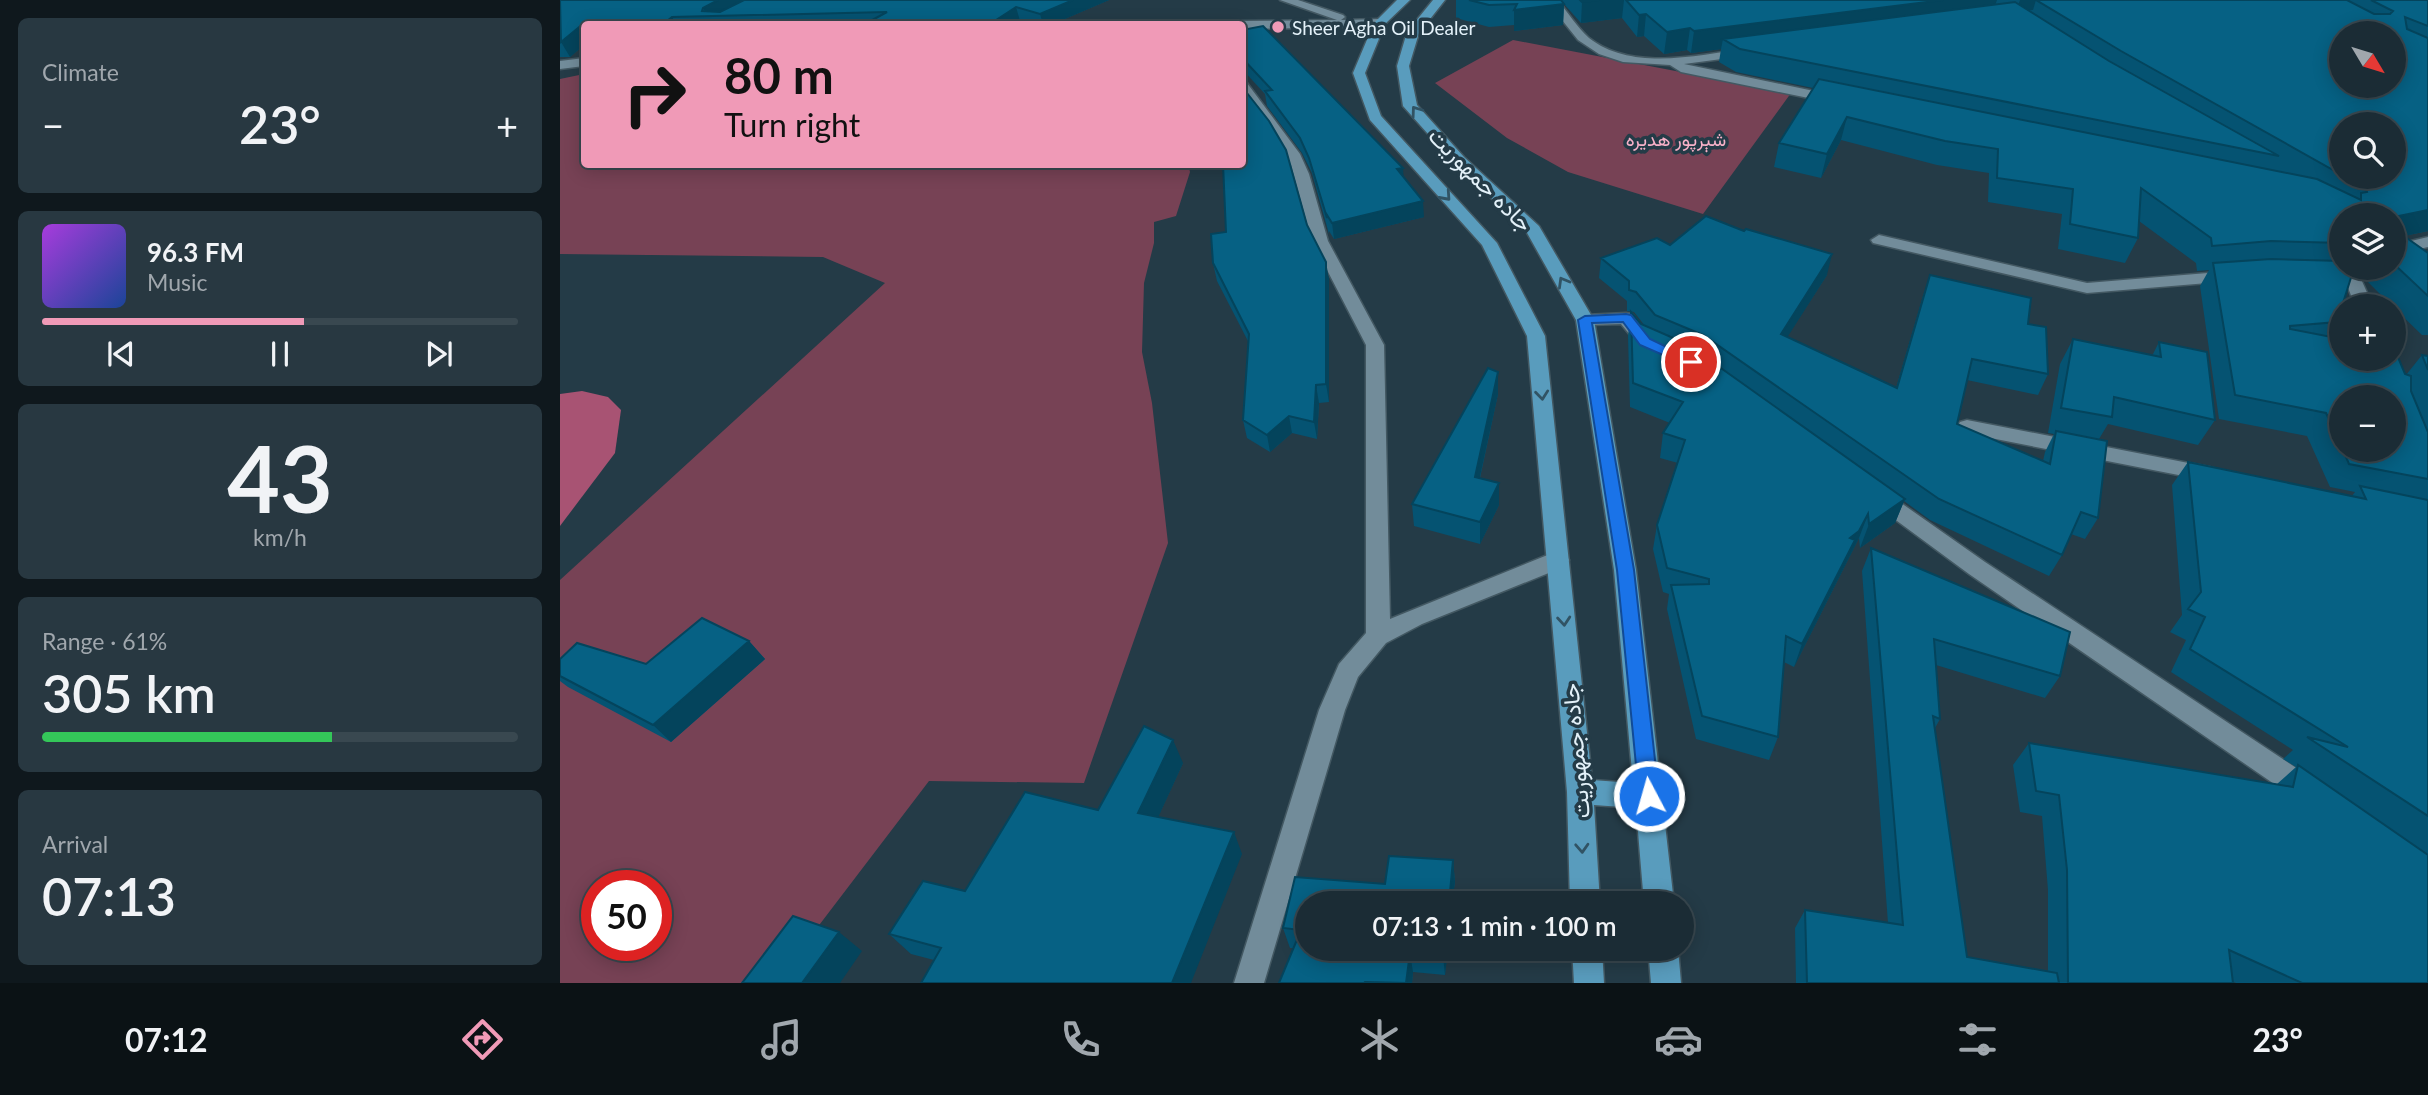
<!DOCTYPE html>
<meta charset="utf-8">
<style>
:root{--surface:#1b2c35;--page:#283841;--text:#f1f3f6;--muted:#a0a7ad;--line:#394850;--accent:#f09ab7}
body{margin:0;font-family:Lato,Vazirmatn,sans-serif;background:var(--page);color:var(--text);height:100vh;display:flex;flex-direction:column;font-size:26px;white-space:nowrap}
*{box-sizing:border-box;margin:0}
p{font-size:23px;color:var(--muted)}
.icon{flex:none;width:38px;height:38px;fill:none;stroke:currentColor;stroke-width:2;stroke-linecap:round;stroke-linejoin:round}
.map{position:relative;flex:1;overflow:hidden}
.sheet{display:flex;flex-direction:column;gap:18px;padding:18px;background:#0f181d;width:560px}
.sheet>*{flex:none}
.banner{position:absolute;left:21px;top:21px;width:665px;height:147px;border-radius:7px;box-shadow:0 4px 18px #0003,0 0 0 2px var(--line);background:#f09ab7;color:#111;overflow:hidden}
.needle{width:46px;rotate:128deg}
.tools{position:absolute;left:1769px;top:21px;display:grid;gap:14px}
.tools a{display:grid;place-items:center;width:77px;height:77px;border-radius:50%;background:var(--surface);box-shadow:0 4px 18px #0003,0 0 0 2px var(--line);font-size:35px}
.speed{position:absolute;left:21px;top:870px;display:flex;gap:14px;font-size:35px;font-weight:700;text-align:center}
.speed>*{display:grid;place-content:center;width:91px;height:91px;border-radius:50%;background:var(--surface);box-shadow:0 4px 18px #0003,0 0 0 2px var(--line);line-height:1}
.speed .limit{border:10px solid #d22;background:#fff;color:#111}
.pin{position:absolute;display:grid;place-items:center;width:60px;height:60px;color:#fff;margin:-30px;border:4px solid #fff;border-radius:50%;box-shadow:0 2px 7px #0007}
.me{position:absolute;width:77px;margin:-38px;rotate:354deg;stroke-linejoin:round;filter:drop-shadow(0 0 5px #0008)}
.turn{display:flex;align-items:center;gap:24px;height:147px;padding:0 28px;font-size:32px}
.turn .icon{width:91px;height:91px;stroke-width:2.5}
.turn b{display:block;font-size:49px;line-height:60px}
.big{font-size:52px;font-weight:600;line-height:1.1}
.sheet .widget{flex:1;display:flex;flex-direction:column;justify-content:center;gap:10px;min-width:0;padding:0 24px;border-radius:10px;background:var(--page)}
.sheet .dial{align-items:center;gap:0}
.dial b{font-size:91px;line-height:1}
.song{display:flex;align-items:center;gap:21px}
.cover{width:84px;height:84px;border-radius:10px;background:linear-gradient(135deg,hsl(280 70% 55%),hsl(220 70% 35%))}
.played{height:7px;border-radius:4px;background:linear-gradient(90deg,var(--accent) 55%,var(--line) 55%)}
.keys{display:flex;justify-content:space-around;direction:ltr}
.heat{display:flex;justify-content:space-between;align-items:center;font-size:38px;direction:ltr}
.charge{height:10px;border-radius:5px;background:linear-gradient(90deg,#34c759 61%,var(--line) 0)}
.trip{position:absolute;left:735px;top:891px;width:399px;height:70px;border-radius:35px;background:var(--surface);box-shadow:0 4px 18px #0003,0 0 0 2px var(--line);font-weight:600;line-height:70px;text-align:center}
.dock{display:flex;height:112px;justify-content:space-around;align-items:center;background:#0b1215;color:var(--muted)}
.dock .icon{width:49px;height:49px}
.dock .current{color:var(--accent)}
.dock b{font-size:32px;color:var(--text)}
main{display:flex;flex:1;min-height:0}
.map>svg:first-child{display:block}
.green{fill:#774255;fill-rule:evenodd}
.forest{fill:#a85373}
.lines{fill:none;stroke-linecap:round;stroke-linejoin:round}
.minor-casing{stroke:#435862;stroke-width:3}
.major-casing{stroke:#435862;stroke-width:3}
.minor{fill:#728c9a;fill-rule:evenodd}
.major{fill:#599cbd;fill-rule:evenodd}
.wall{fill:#055372;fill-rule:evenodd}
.shaded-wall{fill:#04445c}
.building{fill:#066184;stroke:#04445c;stroke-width:2;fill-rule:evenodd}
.oneway{stroke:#315364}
.route{fill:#1a73e8;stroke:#114b97;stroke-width:2}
.poi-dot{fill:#f09ab7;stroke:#243b47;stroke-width:2.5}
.labels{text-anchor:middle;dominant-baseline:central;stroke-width:7;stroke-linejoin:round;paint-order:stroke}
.far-poi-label{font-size:19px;fill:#e3f1f9;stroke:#243b47;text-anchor:start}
.far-park-label{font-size:19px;fill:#f8b1c8;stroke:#243b47}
.street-label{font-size:23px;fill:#e3f1f9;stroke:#243b47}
</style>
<main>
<section class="sheet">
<div class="widget"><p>Climate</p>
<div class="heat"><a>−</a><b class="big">23°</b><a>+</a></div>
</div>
<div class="widget">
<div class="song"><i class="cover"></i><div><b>96.3 FM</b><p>Music</p></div></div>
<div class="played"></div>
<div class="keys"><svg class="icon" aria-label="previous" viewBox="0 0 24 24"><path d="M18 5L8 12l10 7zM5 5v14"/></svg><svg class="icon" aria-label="pause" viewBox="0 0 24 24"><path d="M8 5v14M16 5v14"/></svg><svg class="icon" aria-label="next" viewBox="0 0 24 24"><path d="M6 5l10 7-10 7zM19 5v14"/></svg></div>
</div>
<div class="widget dial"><b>43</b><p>km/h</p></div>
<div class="widget"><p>Range · 61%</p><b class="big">305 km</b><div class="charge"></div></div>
<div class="widget"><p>Arrival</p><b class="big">07:13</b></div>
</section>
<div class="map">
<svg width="1868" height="983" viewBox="0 0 1868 983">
<rect width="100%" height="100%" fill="#243b47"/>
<path class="green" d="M 953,40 L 1231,93 L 1143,214 L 1008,172 L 947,138 L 875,83 Z
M 24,74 L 24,164 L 628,164 L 630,172 L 616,216 L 594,222 L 594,243 L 584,283 L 582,352 L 592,403 L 608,543 L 524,783 L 369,781 L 215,983 L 0,983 L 0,580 L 325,283 L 263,257 L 0,254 L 0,79 ZM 37,886 L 96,886 L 96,945 L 37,945 Z"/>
<path class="forest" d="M 22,391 L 48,397 L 61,410 L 55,453 L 0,526 L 0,394 Z"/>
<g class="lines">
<g class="minor-casing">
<path id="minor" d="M 720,0 L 738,0 L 783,15 L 785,17 L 781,20 L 820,19 L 826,23 L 820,27 L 682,29 L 682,24 L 676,24 L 682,21 L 777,20 Z
M 986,0 L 998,0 C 1008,13 1017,27 1029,38 C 1072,72 1139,55 1188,48 L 1194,52 L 1192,55 L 1124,64 L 1278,96 L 1285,100 L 1278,104 L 1121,72 L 1110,65 L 1063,62 L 1039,54 L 1018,40 Z
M 24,58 L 24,66 L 0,69 L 0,61 Z
M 682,82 L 687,83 L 740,154 L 749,174 L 768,241 L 824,345 L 830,619 L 990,554 L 998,551 L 1006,554 L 1009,560 L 1006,566 L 862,624 L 826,643 L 798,677 L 785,710 L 704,983 L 674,983 L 759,710 L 779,664 L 806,633 L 806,345 L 752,241 L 731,165 L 714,135 L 682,95 Z
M 1319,235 L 1527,283 L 1672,271 L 1680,276 L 1672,281 L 1527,293 L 1313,243 L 1311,240 Z
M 1868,237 L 1868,247 L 1834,255 L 1834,245 Z
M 1795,268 L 1814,268 L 1801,279 L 1813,306 L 1795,306 L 1784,277 Z
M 1066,313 L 1072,314 L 1092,339 L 1095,343 L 1092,347 L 1080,347 L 1061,324 L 1025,325 L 1016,320 L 1025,315 Z
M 1407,420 L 1649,467 L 1656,469 L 1659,474 L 1656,479 L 1649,481 L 1400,432 L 1397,427 L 1400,422 Z
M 1317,488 L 1324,491 L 1425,562 L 1759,783 L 1762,792 L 1759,801 L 1749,804 L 1739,801 L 1409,574 L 1310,501 L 1306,496 L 1310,491 Z"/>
</g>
<g class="major-casing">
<path id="major" d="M 837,0 L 850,0 L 825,24 L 805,73 L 821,116 L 937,243 L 985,336 L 1032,780 L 1073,783 L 1054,570 L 1016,320 L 966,231 L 894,163 L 843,106 L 837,66 L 847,32 L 873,0 L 885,0 L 859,33 L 849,66 L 857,105 L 904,157 L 979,226 L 1034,320 L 1076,570 L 1114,903 L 1084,903 L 1076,808 L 1034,805 L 1040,903 L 1010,903 L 1007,792 L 967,336 L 922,245 L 810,120 L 793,73 L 814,23 Z
M 1012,948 L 1042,948 L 1044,983 L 1014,983 Z
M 1088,948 L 1118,948 L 1121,983 L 1091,983 Z"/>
</g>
<use href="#minor" class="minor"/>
<use href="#major" class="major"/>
</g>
<path class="wall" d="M 0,0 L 549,0 L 493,24 L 472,24 L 460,21 L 456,24 L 24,24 L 24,45 L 10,57 L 0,57 Z
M 896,0 L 1868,0 L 1868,231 L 1844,236 L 1868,253 L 1868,335 L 1862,335 L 1834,308 L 1834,306 L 1832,306 L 1805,279 L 1813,268 L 1834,268 L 1834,215 L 1782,215 L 1782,268 L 1777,322 L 1767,336 L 1846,375 L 1862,355 L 1868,356 L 1868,983 L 1676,983 L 1672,981 L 1673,983 L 1236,983 L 1235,928 L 1245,910 L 1328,923 L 1302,571 L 1311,548 L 1500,676 L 1485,698 L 1376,665 L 1380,719 L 1375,728 L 1407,957 L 1488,971 L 1488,890 L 1482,816 L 1460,812 L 1453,765 L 1469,743 L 1717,784 L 1736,767 L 1723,759 L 1733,750 L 1611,672 L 1626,640 L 1610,632 L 1622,615 L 1612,485 L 1628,462 L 1792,496 L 1795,492 L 1770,487 L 1747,436 L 1659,419 L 1640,286 L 1649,270 L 1637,271 L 1636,263 L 1579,221 L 1578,238 L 1565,263 L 1498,249 L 1502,214 L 1428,202 L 1429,173 L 1377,165 L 1281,140 L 1261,178 L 1214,167 L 1219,143 L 1253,88 L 1176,72 L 1159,62 L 1161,49 L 1131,53 L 1127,50 L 1104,54 L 1084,36 L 1077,37 L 1062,18 L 1021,23 L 1004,4 L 1003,25 L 954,31 L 954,25 L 929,27 L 896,18 ZM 1782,124 L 1834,177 L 1782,177 ZM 1782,397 L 1834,450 L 1782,450 Z
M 682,30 L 844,177 L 864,217 L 774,239 L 769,231 L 769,234 L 752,173 L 742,153 L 707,106 L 705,94 L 682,69 Z
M 660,164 L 682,164 L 747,225 L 769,279 L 769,402 L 759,403 L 757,439 L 732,433 L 710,452 L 687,438 L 683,420 L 689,343 L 657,281 L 653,263 L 666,232 L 663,169 Z
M 1110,245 L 1267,275 L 1227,337 L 1336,388 L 1363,296 L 1370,275 L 1468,324 L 1488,374 L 1478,395 L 1407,380 L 1397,424 L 1483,461 L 1485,452 L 1494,434 L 1488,433 L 1500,364 L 1513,339 L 1592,356 L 1599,342 L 1655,420 L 1638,445 L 1548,424 L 1539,439 L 1538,518 L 1525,539 L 1511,534 L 1502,555 L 1489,576 L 1370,520 L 1344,501 L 1335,523 L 1300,548 L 1299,538 L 1234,667 L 1224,662 L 1218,737 L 1209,760 L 1136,739 L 1107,609 L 1109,594 L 1103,592 L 1093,549 L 1097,525 L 1118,463 L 1100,458 L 1103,433 L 1110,423 L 1070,407 L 1068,336 L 1071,312 L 1081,324 L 1085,326 L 1074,312 L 1067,311 L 1067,301 L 1039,278 L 1041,258 Z
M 938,372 L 938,394 L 920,478 L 939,505 L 920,544 L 854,526 L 852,504 Z
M 189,641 L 205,659 L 111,742 L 8,687 L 0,681 L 0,676 L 86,664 Z
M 623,763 L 598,817 L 682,854 L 374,960 L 351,954 L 329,934 L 405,891 L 538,810 Z
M 829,856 L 893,860 L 895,882 L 892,903 L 747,903 L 747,948 L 888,948 L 885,975 L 853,972 L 852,983 L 719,983 L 733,948 L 730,948 L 723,928 L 735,877 L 825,884 Z"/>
<path class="shaded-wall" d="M 158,0 L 191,0 L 148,16 L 143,8 Z
M 513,0 L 549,0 L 493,24 L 483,24 L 480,14 Z
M 1039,0 L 1064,0 L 1062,18 L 1021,23 L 1022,2 Z
M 1383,0 L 1437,0 L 1432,14 L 1163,39 L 1161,49 L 1131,53 L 1134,31 Z
M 1460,0 L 1566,0 L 1476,0 L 1473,10 L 1456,11 Z
M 1004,4 L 1003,25 L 954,31 L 954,10 Z
M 456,7 L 460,21 L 456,24 L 430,24 Z
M 1086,14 L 1084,36 L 1077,37 L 1079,15 Z
M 112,17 L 116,24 L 109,24 L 107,21 Z
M 42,22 L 43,24 L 24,24 L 24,45 L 10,57 L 1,42 L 23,24 Z
M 1130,28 L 1127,50 L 1104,54 L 1107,32 Z
M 1287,117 L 1281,140 L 1261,178 L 1267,154 Z
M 843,168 L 844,183 L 837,169 Z
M 863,201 L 864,217 L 774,239 L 772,223 Z
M 1868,210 L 1868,231 L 1834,238 L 1834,217 Z
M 1272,254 L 1267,275 L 1216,355 L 1221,334 Z
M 766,262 L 769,279 L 769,402 L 766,384 Z
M 938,372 L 938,394 L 915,499 L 915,477 Z
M 756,385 L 759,403 L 757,439 L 754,422 Z
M 729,416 L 732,433 L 710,452 L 707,435 Z
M 939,483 L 939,505 L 920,544 L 920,522 Z
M 1345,499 L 1335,523 L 1300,548 L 1309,524 Z
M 1308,514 L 1299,538 L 1234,667 L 1242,644 L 1290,538 Z
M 189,641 L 205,659 L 111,742 L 93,725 Z
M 613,740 L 623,763 L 590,835 L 578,813 Z
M 674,832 L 682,854 L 631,983 L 612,983 Z
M 893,860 L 895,882 L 892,903 L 889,903 Z
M 279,932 L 302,951 L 280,983 L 242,983 Z
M 884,948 L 888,948 L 885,975 L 883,956 Z
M 850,953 L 853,972 L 852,983 L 846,983 Z"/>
<path class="building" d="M 0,0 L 158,0 L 143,8 L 142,11 L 160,12 L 184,0 L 513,0 L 480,14 L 456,7 L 430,24 L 305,24 L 327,12 L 112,17 L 107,21 L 42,22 L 23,24 L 1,42 Z
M 909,0 L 1001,0 L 1004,4 L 954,10 L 957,4 L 929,5 Z
M 1020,0 L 1039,0 L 1022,2 Z
M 1066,0 L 1383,0 L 1134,31 L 1130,28 L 1107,32 L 1086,14 L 1079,15 Z
M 1476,0 L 1787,0 L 1814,14 L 1830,14 L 1833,11 L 1811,0 L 1868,0 L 1868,26 L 1845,17 L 1847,29 L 1868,38 L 1868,210 L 1834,217 L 1834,215 L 1782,215 L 1782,243 L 1711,241 L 1652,246 L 1651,238 L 1581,188 L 1578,238 L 1510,224 L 1513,189 L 1437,178 L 1438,149 L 1385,141 L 1287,117 L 1267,154 L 1219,143 L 1259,79 L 1757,179 L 1801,200 L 1801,193 L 1807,192 L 1806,188 L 1785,177 L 1834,177 L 1834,124 L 1782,124 L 1782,175 L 1561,51 ZM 1782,33 L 1834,33 L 1834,86 L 1782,86 Z
M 1455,2 L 1549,61 L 1719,156 L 1180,49 L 1163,39 Z
M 703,26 L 843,168 L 837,169 L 863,201 L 772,223 L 767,215 L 767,218 L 749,158 L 740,138 L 705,91 L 712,90 L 682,58 L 682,30 Z
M 687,93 L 709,121 L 726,150 L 747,225 L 766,262 L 766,384 L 756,385 L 754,422 L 729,416 L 707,435 L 683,420 L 689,334 L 653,263 L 651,234 L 666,232 L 663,164 L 682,164 L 682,94 Z
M 1146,216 L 1184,231 L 1186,229 L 1272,254 L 1221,334 L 1337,388 L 1370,275 L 1471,298 L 1468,324 L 1486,327 L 1488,374 L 1412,359 L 1397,424 L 1490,464 L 1496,431 L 1547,441 L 1538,518 L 1521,512 L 1502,555 L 1379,499 L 1143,335 L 1095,315 L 1076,292 L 1069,290 L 1069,281 L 1041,258 L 1097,238 L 1110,245 Z
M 1834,229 L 1868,253 L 1868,296 L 1834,264 Z
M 1711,259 L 1782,261 L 1782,268 L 1794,268 L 1777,322 L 1730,326 L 1730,329 L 1782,339 L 1782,359 L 1834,359 L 1834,350 L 1835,350 L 1845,374 L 1851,376 L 1851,391 L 1868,432 L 1868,479 L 1789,464 L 1783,450 L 1834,450 L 1834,397 L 1782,397 L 1782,447 L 1766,413 L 1675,395 L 1653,263 Z
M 1071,312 L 1081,324 L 1127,344 L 1345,499 L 1309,524 L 1308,514 L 1299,531 L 1290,538 L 1295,540 L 1242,644 L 1226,636 L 1218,737 L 1142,716 L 1111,585 L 1149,584 L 1149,579 L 1107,568 L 1097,525 L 1125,440 L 1103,433 L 1123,402 L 1073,383 Z
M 1513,339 L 1601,357 L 1599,342 L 1647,352 L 1655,420 L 1554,397 L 1552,417 L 1501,408 Z
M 1862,355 L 1868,356 L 1868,370 Z
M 928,368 L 938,372 L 915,477 L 939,483 L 920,522 L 852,504 Z
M 1628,462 L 1806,499 L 1800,486 L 1868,500 L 1868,816 L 1747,737 L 1788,747 L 1630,649 L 1645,617 L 1628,609 L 1641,592 Z
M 1311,548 L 1510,632 L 1500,676 L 1374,639 L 1380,719 L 1373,716 L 1407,957 L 1497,973 L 1499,983 L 1247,983 L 1245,910 L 1343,925 Z
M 142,618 L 189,641 L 93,725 L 0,676 L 0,659 L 17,643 L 86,664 Z
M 584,726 L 613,740 L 578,813 L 674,832 L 612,983 L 361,983 L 381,948 L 329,934 L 363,881 L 405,891 L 465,792 L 538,810 Z
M 1469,743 L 1733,787 L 1738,765 L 1868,855 L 1868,983 L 1742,983 L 1669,950 L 1673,983 L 1508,983 L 1507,870 L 1499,795 L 1476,791 Z
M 829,856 L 893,860 L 889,903 L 747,903 L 747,948 L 884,948 L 883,956 L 850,953 L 846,983 L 805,982 L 804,983 L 719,983 L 741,930 L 723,928 L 735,877 L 825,884 Z
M 233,916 L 279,932 L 242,983 L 182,983 Z"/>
<defs><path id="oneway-chevron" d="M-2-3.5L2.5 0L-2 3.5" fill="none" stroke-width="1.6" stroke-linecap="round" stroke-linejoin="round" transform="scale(1.75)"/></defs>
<g class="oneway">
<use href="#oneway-chevron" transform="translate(856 111) rotate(-126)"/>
<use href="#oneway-chevron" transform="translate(886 196) rotate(48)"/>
<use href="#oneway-chevron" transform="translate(1003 282) rotate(-120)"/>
<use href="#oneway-chevron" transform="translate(982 395) rotate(84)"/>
<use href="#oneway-chevron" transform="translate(1004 621) rotate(85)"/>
<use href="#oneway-chevron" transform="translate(1022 848) rotate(87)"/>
</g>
<path class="route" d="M 1066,314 L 1071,315 L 1090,339 L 1138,362 L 1131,367 L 1126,365 L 1080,345 L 1063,322 L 1032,323 L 1074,570 L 1099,796 L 1096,803 L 1089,805 L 1082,803 L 1079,796 L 1057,570 L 1018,320 L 1025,316 Z"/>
<circle class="poi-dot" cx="718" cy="27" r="7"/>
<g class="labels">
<g class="far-poi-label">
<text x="732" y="27">Sheer Agha Oil Dealer</text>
</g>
<g class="far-park-label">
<text x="1116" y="138">شېرپور هديره</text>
</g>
<g class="street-label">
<text transform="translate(921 179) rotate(45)">جاده جمهوریت</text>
<text transform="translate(1015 751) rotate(-95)">جاده جمهوریت</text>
</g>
</g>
</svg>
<div class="tools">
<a><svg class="needle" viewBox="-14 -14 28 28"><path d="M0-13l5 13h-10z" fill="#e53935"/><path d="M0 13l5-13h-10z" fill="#a0a7ad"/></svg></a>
<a><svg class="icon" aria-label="search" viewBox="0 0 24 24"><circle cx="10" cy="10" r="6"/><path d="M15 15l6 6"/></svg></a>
<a><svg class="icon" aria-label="layers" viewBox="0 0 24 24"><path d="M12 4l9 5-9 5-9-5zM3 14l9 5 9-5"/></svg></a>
<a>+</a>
<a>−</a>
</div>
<div class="speed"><div class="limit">50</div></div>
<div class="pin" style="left:1131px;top:362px;background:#d93025"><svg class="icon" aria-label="arrive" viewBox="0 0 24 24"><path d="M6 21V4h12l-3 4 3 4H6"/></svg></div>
<svg class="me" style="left:1089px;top:796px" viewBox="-20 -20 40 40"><circle r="17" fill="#1a73e8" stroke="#fff" stroke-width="3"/><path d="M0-11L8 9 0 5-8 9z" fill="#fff"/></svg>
<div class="trip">07:13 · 1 min · 100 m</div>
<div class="banner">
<div class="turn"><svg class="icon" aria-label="right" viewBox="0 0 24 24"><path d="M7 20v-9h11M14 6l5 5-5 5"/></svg><div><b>80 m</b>Turn right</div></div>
</div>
</div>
</main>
<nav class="dock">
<b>07:12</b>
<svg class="icon current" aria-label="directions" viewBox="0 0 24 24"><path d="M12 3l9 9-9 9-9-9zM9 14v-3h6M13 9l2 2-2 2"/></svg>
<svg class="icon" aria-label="music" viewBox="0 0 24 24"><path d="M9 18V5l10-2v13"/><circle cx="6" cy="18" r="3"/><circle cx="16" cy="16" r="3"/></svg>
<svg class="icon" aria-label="phone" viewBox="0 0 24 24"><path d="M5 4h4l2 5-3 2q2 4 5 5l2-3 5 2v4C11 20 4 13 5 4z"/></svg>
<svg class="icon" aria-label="climate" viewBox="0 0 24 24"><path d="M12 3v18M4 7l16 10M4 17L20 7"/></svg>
<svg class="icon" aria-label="car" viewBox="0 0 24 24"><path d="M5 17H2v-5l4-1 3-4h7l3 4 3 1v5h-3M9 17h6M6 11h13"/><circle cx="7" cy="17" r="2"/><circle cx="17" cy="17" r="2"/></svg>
<svg class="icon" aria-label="filters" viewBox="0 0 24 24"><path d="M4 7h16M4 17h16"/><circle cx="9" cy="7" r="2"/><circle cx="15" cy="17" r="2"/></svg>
<b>23°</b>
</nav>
